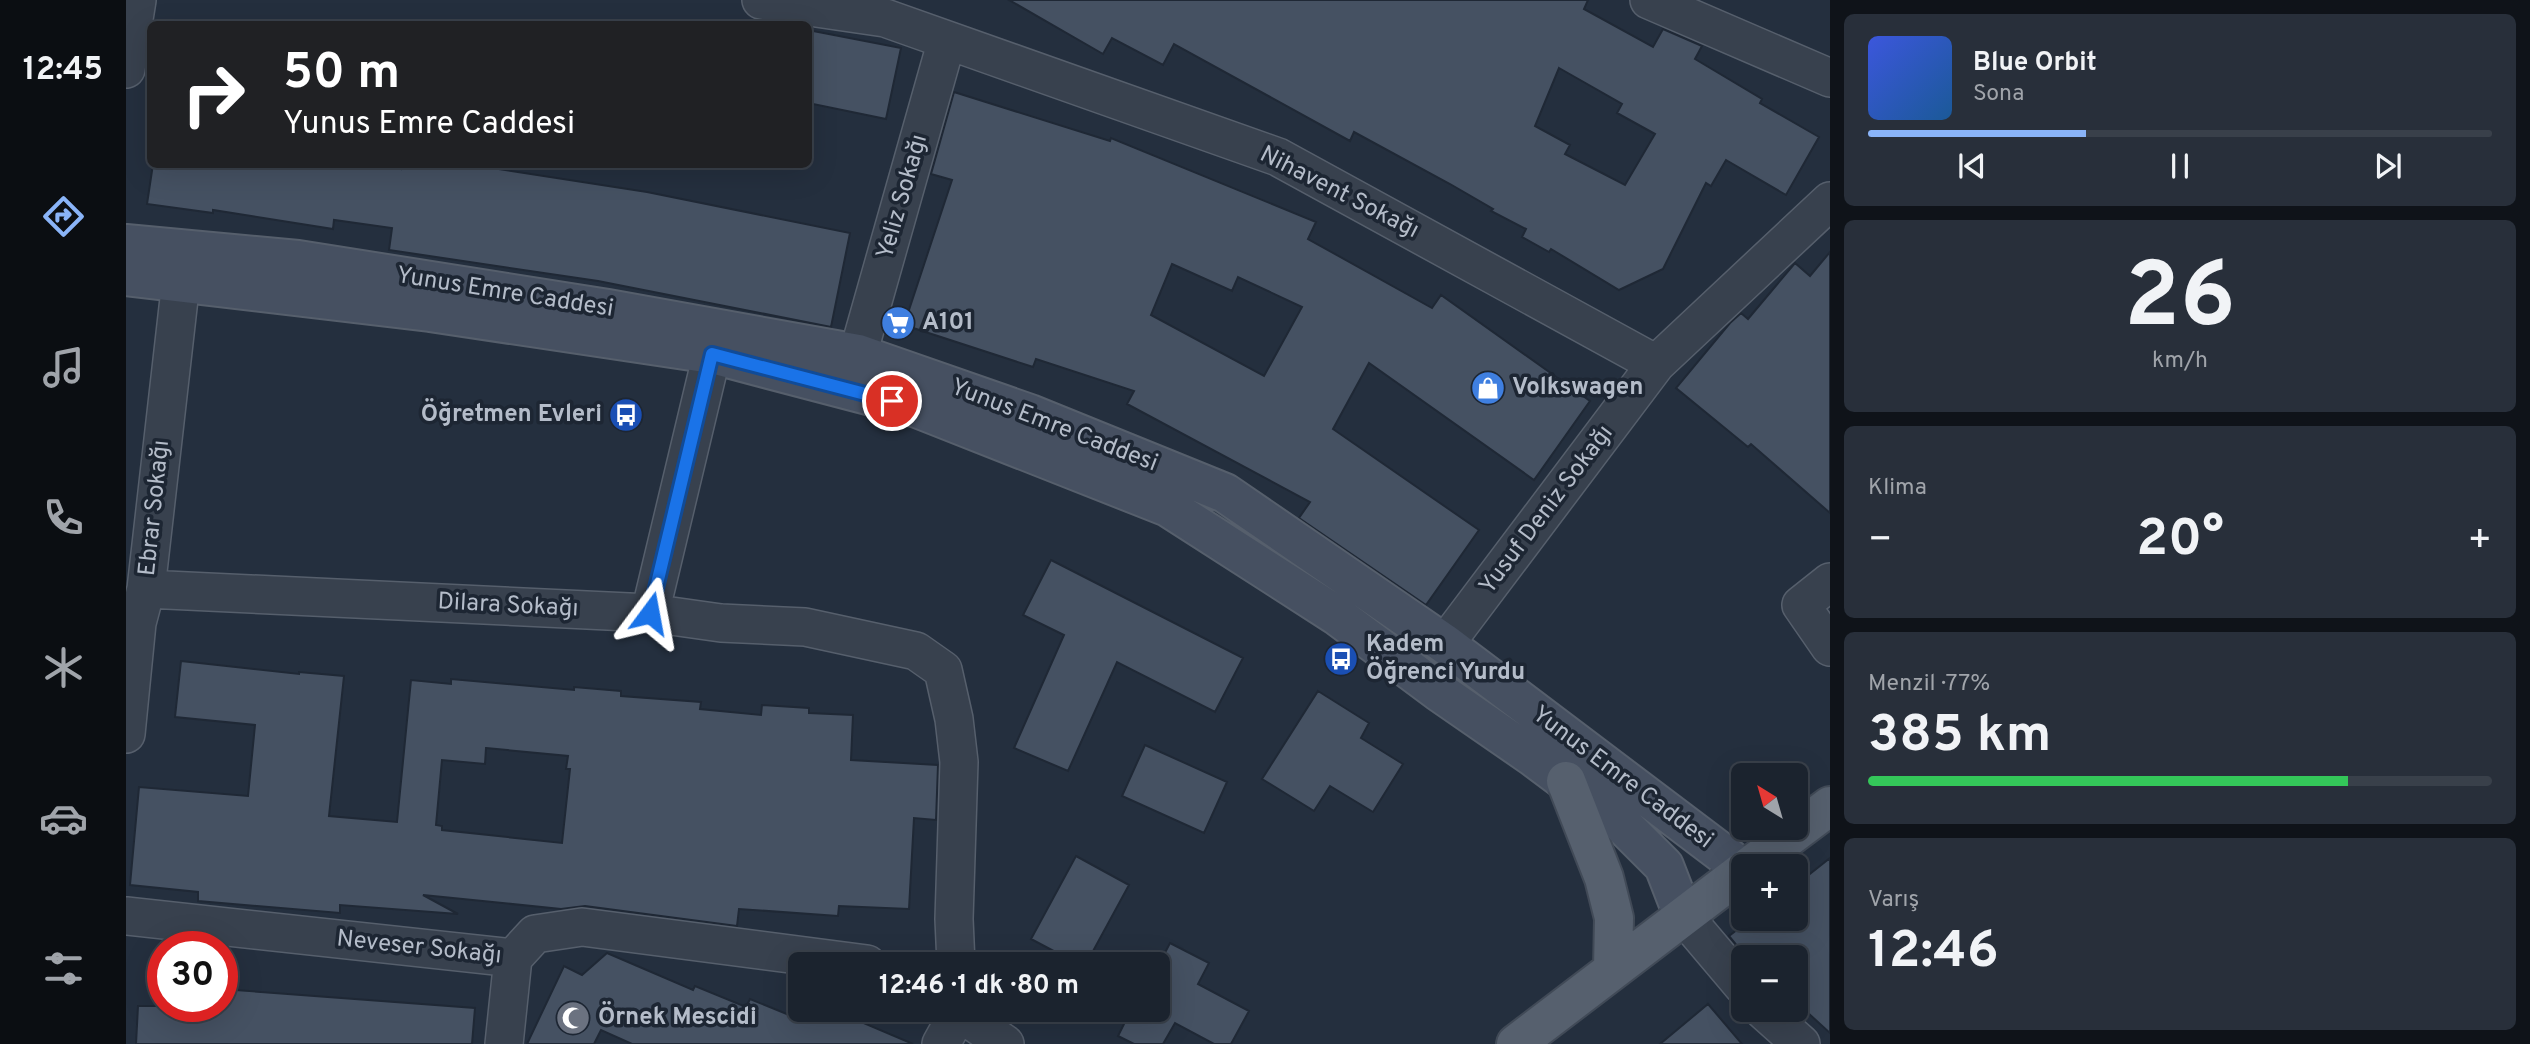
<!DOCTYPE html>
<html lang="tr">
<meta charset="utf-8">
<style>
:root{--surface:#1b232e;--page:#282f3a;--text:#f1f3f6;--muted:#a0a4aa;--line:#39404a;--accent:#8ab4f8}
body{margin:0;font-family:Overpass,sans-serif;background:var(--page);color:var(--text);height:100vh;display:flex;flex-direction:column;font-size:26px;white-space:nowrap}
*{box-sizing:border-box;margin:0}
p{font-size:23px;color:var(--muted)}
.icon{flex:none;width:38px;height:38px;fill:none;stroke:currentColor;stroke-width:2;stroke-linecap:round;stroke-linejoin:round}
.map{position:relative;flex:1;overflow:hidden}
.side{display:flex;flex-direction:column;gap:14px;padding:14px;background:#0f1319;width:700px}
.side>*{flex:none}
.guide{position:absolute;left:21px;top:21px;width:665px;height:147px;border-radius:10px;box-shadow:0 7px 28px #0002,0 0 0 2px var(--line);background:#202124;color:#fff;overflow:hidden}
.needle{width:46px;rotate:323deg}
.buttons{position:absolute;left:1605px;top:763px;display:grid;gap:14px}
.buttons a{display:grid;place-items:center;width:77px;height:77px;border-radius:10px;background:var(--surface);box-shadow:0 7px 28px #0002,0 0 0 2px var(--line);font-size:35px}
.speed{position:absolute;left:21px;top:931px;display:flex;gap:14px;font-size:35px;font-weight:700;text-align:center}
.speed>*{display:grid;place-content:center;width:91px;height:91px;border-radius:50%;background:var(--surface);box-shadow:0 7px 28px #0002,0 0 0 2px var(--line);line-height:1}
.speed .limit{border:10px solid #d22;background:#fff;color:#111}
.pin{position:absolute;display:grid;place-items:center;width:60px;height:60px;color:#fff;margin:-30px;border:4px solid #fff;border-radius:50%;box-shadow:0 2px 7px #0007}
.me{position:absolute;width:77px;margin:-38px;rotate:13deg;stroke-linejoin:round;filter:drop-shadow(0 0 5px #0008)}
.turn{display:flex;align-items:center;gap:24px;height:147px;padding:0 21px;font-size:32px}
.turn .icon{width:91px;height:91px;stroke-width:2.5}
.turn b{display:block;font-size:49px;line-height:60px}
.big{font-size:52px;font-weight:700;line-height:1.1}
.side .card{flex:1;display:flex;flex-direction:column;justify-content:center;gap:10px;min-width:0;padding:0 24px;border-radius:10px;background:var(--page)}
.side .dial{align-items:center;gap:0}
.dial b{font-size:91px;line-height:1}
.song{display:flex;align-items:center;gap:21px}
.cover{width:84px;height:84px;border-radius:10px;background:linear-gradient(135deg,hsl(230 70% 55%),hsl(210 70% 35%))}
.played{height:7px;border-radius:4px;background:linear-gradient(90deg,var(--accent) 35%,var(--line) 35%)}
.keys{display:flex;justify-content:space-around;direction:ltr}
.heat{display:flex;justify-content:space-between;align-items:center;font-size:38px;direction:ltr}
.charge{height:10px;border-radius:5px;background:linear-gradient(90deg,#34c759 77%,var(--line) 0)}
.trip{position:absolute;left:662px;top:952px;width:382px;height:70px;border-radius:10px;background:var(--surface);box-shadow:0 7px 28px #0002,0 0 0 2px var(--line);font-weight:700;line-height:70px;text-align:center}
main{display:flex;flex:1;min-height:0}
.tab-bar{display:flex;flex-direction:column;width:126px;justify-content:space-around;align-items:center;background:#0b0e12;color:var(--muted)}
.tab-bar .icon{width:49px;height:49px}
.tab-bar .current{color:var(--accent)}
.tab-bar b{font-size:32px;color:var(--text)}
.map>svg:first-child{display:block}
.building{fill:#455162;stroke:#1f2835;stroke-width:2;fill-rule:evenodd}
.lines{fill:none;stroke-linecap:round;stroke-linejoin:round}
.street-casing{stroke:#565f6c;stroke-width:40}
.secondary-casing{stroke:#565f6c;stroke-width:42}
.primary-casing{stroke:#414a57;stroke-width:42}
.street{stroke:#38414e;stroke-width:37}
.secondary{stroke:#465061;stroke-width:38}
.primary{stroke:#56606e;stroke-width:38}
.route-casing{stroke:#114b97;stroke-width:18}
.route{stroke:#1a73e8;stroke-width:12}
.labels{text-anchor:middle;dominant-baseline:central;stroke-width:7;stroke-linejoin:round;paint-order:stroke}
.street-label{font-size:24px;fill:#b4bcc9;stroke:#1d2633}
.poi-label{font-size:24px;font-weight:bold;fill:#b4bcc9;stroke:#1d2633;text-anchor:start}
</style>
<main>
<nav class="tab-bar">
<b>12:45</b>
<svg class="icon current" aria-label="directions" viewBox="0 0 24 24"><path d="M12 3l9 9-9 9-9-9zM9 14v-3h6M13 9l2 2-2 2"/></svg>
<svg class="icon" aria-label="music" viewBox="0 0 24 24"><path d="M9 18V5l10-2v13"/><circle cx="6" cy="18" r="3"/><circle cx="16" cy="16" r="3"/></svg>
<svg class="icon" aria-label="phone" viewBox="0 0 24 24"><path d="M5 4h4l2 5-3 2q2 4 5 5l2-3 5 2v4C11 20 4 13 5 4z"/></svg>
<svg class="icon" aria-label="climate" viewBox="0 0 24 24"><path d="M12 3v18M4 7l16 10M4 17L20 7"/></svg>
<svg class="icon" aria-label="car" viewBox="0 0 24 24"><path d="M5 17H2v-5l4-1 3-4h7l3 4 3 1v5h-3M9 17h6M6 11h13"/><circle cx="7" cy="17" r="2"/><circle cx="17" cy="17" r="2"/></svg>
<svg class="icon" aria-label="filters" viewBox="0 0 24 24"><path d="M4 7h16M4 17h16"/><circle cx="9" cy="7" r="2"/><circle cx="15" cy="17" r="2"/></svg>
</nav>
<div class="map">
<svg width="1704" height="1044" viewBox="0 0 1704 1044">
<rect width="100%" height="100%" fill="#242f3e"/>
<path class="building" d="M 883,0 L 1462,0 L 1458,9 L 1527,47 L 1537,29 L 1576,46 L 1569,59 L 1636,99 L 1634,103 L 1693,137 L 1660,195 L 1600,160 L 1585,186 L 1580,183 L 1537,269 L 1493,290 L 1425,249 L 1423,252 L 1396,237 L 1400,229 L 1365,211 L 1367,209 L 1324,184 L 1228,132 L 1224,141 L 1048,44 L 1037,65 L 986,38 L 977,54 ZM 1433,68 L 1496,104 L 1491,113 L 1529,134 L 1499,185 L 1439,154 L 1444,145 L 1409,126 Z
M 682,30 L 775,48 L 760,119 L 682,103 Z
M 828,92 L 984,141 L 985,138 L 1190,222 L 1182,239 L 1306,308 L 1315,295 L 1464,401 L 1408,480 L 1243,363 L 1207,429 L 1353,530 L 1300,605 L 1173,518 L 1184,502 L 1001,404 L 1008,391 L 910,359 L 907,367 L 778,325 L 826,180 L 805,174 ZM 1046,264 L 1106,291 L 1112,277 L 1176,307 L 1138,376 L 1025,315 Z
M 27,164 L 248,164 L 275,169 L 276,164 L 340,164 L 521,192 L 724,233 L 705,327 L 472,281 L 263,250 L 266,228 L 208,220 L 207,229 L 87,210 L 87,213 L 21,204 Z
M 1704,252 L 1704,513 L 1625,444 L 1622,447 L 1550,388 L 1604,323 L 1615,313 L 1622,319 L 1669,263 L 1684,276 Z
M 925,560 L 1117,658 L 1089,712 L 991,662 L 942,771 L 888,748 L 938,635 L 897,615 Z
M 55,661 L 173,674 L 173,672 L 218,676 L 203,816 L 271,822 L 285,680 L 325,684 L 325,679 L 448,690 L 448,687 L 495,691 L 495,696 L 575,702 L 574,709 L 635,715 L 636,705 L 683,708 L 683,713 L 727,715 L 725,760 L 812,765 L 810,820 L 788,818 L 783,909 L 713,906 L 712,916 L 613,909 L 611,926 L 459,906 L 435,909 L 297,895 L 332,914 L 214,905 L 214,913 L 72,901 L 72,892 L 4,885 L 13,787 L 122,796 L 129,725 L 49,717 ZM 360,748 L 442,756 L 440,769 L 444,769 L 436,843 L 316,830 L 316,826 L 310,825 L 316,760 L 359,764 Z
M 1192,691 L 1243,723 L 1235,738 L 1277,764 L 1247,812 L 1204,786 L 1188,811 L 1136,779 Z
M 1019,745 L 1101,782 L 1078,833 L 996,796 Z
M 950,856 L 1003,885 L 960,964 L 952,964 L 905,939 Z
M 1704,858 L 1704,1033 L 1670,1002 L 1670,957 L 1620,957 L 1603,936 L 1625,919 L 1670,919 L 1670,885 Z
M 1044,943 L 1083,963 L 1072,984 L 1123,1011 L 1105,1044 L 1088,1044 L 1049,1023 L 1037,1044 L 1008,1044 L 992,1036 L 1005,1010 L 1031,1010 L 1031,968 Z
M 481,953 L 567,990 L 569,986 L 620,1007 L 624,999 L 663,1015 L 672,995 L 674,1010 L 707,1010 L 787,1044 L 506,1044 L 475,1030 L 468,1044 L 401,1044 L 438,966 L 456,975 Z
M 96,989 L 349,1008 L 346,1044 L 10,1044 L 12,1006 L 96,1006 Z
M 1582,1004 L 1616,1044 L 1534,1044 Z"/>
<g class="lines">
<g class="street-casing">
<path id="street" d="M 635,0 L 759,18 L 1152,157 L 1530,364
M 1523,0 L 1704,78
M 0,69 L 11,0
M 732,354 L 821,40
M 1704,582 L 1675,605 L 1704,647
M 20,589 L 524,613 L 595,623 L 679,627 L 790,651 L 817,670 L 828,719 L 833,762 L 828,919 L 830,964
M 524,613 L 586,354
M 1319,644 L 1530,364 L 1704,201
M 0,734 L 11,623 L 20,589 L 55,281
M 1557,915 L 1617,986
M 0,916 L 387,958 L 409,934 L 456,927 L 741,964
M 830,1010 L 879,1044
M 1637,1010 L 1675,1044
M 378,1044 L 387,958
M 815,1044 L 825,1026 L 827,1010"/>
</g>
<g class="secondary-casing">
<path id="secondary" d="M 0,244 L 172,260 L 482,309 L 732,354 L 904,414 L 1099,493 L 1319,644 L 1617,869
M 0,276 L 304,312 L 586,354 L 791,408 L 1042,507 L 1210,615 L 1312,691 L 1406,756 L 1493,821 L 1538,866 L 1557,915"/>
</g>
<g class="primary-casing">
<path id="primary" d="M 1440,781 L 1478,878 L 1488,918 L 1487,969
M 1624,866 L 1704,806
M 1390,1044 L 1617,871"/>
</g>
<use href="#street" class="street"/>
<use href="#secondary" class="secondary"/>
<use href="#primary" class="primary"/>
</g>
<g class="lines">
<g class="route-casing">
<path id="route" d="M 524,613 L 586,354 L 766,401"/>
</g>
<use href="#route" class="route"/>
</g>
<defs>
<g id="supermarket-disc" transform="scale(1.75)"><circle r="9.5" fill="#3f7fe0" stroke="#1d2633"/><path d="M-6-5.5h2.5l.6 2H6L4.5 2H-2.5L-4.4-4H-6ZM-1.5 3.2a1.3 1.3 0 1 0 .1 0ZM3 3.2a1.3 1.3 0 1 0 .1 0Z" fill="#fff"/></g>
<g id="shop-disc" transform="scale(1.75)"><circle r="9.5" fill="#3f7fe0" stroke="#1d2633"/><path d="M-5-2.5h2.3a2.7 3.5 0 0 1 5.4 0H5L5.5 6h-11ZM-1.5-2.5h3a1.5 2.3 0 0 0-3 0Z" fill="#fff"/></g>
<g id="bus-disc" transform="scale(1.75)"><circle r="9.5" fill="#1a4fb4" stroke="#1d2633"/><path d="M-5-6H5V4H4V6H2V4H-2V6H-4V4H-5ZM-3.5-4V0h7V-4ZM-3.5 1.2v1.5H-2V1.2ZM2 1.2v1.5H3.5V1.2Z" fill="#fff"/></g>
<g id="mosque-disc" transform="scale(1.75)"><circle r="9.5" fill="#6b7280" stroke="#1d2633"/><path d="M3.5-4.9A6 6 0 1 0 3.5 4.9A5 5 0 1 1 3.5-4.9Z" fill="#fff"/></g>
</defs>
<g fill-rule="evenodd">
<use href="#supermarket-disc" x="772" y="323"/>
<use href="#shop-disc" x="1362" y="388"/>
<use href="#bus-disc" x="500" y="415"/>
<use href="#bus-disc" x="1215" y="659"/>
<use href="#mosque-disc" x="447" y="1018"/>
</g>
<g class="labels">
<g class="street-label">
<text transform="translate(1213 193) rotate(27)">Nihavent Sokağı</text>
<text transform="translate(777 197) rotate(-74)">Yeliz Sokağı</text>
<text transform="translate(379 293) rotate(9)">Yunus Emre Caddesi</text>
<text transform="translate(928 426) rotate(21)">Yunus Emre Caddesi</text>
<text transform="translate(29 508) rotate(-84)">Ebrar Sokağı</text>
<text transform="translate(1421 510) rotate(-53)">Yusuf Deniz Sokağı</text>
<text transform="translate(382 606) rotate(3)">Dilara Sokağı</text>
<text transform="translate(1496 778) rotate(37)">Yunus Emre Caddesi</text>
<text transform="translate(293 948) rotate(6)">Neveser Sokağı</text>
</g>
<g class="poi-label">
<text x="796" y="323">A101</text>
<text x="1386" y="388">Volkswagen</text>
<text x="476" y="415" text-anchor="end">Öğretmen Evleri</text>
<text x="1240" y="645">Kadem<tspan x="1240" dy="28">Öğrenci Yurdu</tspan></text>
<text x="472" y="1018">Örnek Mescidi</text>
</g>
</g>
</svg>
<div class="buttons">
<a><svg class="needle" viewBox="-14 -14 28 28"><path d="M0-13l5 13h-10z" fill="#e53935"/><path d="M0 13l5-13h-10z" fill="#a0a4aa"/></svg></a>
<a>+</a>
<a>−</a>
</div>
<div class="speed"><div class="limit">30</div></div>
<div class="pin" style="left:766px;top:401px;background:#d93025"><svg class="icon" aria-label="arrive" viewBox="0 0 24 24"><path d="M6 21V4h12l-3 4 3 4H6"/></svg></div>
<svg class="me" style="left:524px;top:613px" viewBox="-20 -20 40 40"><path d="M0-17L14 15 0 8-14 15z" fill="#1a73e8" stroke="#fff" stroke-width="4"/></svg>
<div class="trip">12:46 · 1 dk · 80 m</div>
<div class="guide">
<div class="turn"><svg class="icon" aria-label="right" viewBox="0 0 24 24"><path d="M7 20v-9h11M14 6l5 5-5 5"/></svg><div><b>50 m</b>Yunus Emre Caddesi</div></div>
</div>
</div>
<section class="side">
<div class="card">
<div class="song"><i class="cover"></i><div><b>Blue Orbit</b><p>Sona</p></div></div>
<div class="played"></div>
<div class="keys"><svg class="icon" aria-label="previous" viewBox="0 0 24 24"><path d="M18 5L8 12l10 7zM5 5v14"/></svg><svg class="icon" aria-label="pause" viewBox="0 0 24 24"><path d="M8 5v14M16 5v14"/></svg><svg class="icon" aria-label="next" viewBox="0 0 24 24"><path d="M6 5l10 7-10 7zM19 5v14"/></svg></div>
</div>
<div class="card dial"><b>26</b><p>km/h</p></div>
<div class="card"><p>Klima</p>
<div class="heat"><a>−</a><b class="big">20°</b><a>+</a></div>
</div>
<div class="card"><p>Menzil · 77%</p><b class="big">385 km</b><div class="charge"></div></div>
<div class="card"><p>Varış</p><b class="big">12:46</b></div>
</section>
</main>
